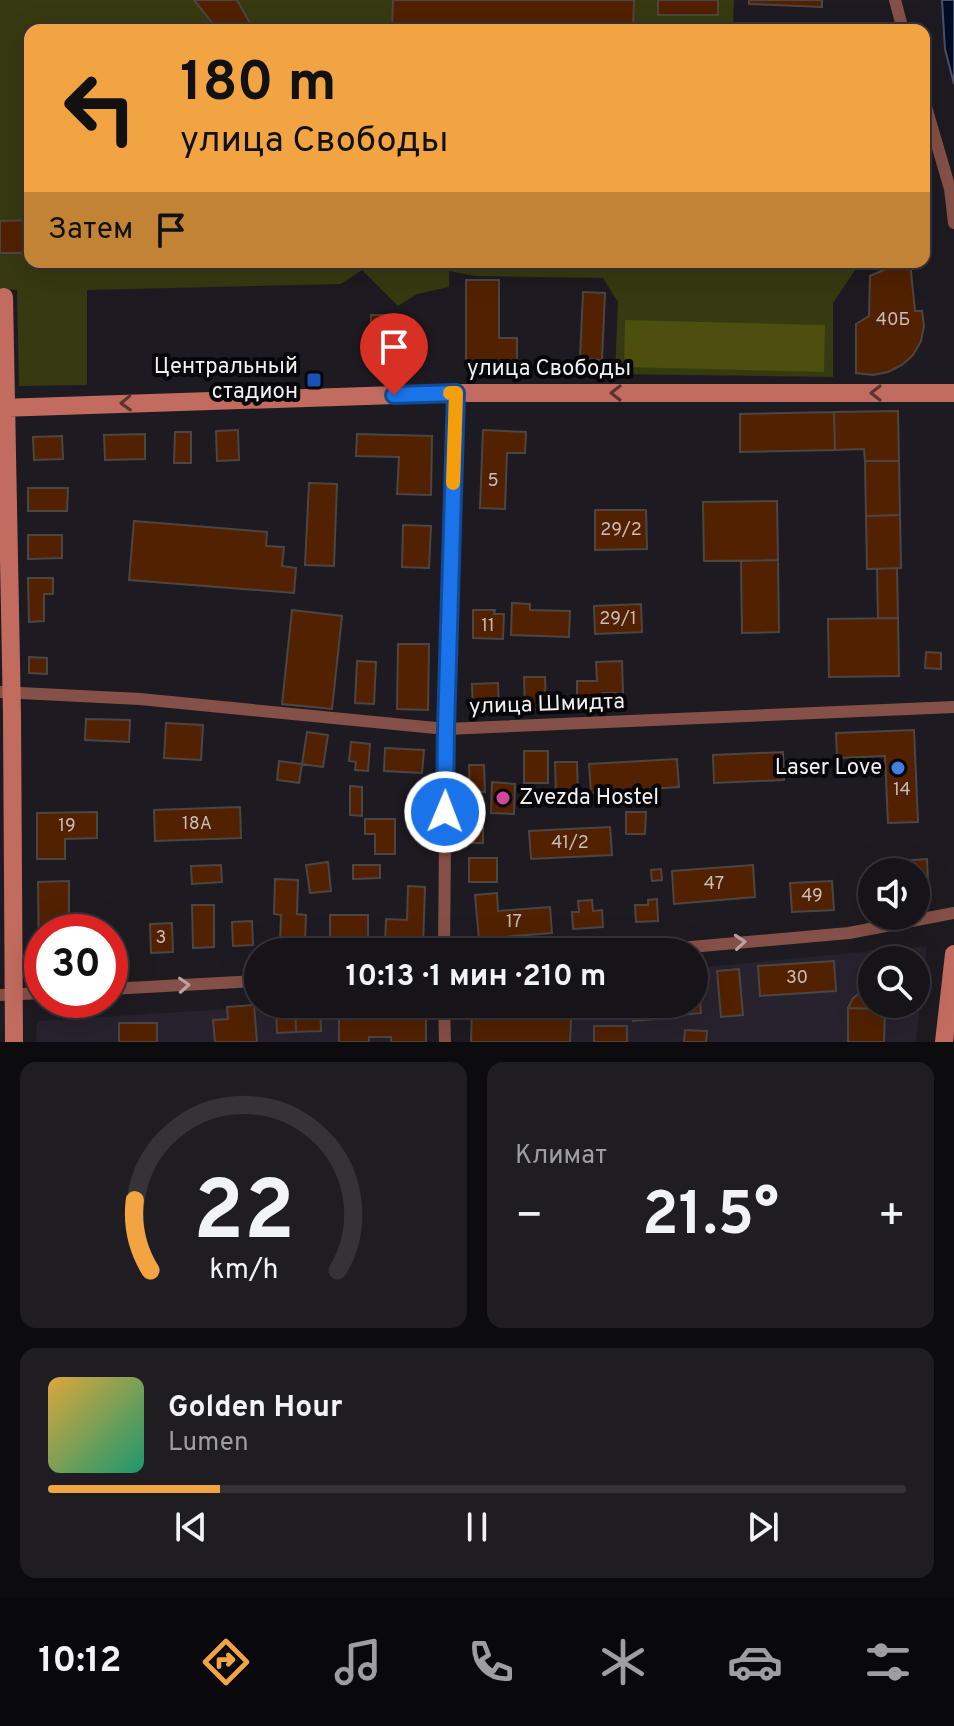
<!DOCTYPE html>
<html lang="ru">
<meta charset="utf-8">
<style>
:root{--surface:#161419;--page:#1f1d22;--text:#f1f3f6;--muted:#9e9ea2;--line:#353338;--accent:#f3a442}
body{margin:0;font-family:Overpass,sans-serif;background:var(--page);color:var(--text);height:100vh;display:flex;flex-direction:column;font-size:30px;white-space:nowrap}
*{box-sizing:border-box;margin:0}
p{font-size:26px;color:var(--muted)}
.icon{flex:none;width:44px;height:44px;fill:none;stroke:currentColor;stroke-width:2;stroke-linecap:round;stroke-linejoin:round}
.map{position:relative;height:1042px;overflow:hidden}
.panel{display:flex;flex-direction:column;gap:20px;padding:20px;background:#0c0b0e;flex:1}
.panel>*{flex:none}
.banner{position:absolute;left:24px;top:24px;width:906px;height:244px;border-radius:16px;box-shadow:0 8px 32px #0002,0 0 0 2px var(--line);background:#f3a442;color:#111;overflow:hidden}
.buttons{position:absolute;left:858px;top:858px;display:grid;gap:16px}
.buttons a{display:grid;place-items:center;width:72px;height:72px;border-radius:50%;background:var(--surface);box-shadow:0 8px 32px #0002,0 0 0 2px var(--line);font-size:40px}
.speed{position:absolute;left:24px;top:914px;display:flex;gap:16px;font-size:40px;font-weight:700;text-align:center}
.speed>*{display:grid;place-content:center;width:104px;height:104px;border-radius:50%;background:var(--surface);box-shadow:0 8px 32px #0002,0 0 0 2px var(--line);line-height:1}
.speed .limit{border:12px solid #d22;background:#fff;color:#111}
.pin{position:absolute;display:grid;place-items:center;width:68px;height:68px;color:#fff;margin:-82px -34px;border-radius:50% 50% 50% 0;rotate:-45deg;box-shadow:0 0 8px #0007}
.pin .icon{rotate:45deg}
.me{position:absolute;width:88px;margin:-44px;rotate:1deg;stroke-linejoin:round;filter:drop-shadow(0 0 6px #0008)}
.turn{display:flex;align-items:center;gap:28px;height:168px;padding:0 24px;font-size:36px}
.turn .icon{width:104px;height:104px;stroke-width:2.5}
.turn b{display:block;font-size:56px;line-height:68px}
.then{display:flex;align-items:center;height:76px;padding:0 24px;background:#0003;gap:16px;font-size:30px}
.big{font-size:60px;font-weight:700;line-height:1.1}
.panel .card{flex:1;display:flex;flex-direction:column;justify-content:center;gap:12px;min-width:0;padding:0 28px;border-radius:16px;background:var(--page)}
.panel .dial{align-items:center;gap:0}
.dial svg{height:208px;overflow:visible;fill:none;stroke:var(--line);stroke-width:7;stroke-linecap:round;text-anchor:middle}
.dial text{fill:var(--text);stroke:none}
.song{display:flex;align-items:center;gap:24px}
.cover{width:96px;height:96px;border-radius:12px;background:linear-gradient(135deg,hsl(40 70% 55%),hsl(160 70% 35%))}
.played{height:8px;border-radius:4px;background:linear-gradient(90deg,var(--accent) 20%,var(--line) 20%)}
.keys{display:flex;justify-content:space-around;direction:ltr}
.heat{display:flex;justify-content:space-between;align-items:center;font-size:44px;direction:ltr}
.panel .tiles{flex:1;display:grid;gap:20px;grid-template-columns:1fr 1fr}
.card:last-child{grid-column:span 2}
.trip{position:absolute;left:244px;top:938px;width:464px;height:80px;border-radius:40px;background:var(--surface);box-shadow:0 8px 32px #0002,0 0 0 2px var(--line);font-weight:700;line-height:80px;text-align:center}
.tab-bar{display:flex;height:128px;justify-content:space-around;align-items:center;background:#09080a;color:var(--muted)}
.tab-bar .icon{width:56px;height:56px}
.tab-bar .current{color:var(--accent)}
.tab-bar b{font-size:36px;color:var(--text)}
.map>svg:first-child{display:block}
.built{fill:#27222d;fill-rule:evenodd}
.green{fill:#373910}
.forest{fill:#4d4f0f}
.water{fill:#000c26;stroke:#495064;stroke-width:2}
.building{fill:#512101;stroke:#4d4541;stroke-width:2}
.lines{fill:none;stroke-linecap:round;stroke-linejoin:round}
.street{stroke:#855047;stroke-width:12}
.secondary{stroke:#c26c5f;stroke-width:18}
.oneway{stroke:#5b3430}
.oneway2{stroke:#bca09e}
.route-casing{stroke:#114b97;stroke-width:20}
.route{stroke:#1a73e8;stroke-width:14}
.slow{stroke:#f59e0b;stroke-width:14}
.transit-dot{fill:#1a4fb4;stroke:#070609;stroke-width:3}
.shop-dot{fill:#3f7fe0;stroke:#070609;stroke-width:3}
.hotel-dot{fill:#d1479c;stroke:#070609;stroke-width:3}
.labels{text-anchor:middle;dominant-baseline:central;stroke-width:8;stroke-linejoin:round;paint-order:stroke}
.number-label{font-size:18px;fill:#cabcb7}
.poi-label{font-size:22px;fill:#f2f0f4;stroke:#070609;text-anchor:end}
.street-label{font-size:22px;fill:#f2f0f4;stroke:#070609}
</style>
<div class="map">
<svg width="954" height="1042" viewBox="0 0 954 1042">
<rect width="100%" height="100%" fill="#1d1b21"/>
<path class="built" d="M 927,946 L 916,1042 L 471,1042 L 472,1004 L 694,1004 L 694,968 ZM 872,960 L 916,960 L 916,1004 L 872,1004 Z
M 310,1004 L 426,1004 L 426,1042 L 36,1042 L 37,1021 Z"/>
<path class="green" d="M 0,0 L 734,0 L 733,24 L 879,29 L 30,30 L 30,262 L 863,262 L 859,264 L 833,303 L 833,377 L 615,374 L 618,302 L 603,278 L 475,276 L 449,271 L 449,287 L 417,294 L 398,306 L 362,270 L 341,284 L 87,290 L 87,385 L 19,386 L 17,290 L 0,289 Z"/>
<path class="forest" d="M 625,320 L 825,325 L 824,372 L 624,367 Z"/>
<path class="water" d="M 942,0 L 954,0 L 954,84 L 945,49 Z"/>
<path class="building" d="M 194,0 L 237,0 L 254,30 L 218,30 Z
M 393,0 L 634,0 L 633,30 L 392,30 Z
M 658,0 L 718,0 L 718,15 L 658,15 Z
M 749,0 L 822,0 L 822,7 L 749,4 Z
M 30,220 L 30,253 L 0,253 L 0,221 Z
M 902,262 L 910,262 L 915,311 L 922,311 L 924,326 L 921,341 L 913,355 L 902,365 L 888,372 L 873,375 L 856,373 L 856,324 L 869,316 L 870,276 Z
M 466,280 L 499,280 L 499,338 L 517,338 L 517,362 L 466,361 Z
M 583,292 L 605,293 L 602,360 L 580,359 Z
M 371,315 L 403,315 L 402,357 L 371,356 Z
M 898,411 L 899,461 L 865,461 L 864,449 L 835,450 L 834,412 Z
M 834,412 L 835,450 L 740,452 L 740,414 Z
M 238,430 L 239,460 L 217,461 L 216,431 Z
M 483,430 L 526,432 L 525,453 L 507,453 L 505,509 L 480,508 Z
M 175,432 L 191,432 L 191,463 L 174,463 Z
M 145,434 L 145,459 L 105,460 L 104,435 Z
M 357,434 L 432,436 L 431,495 L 397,494 L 399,457 L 356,456 Z
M 62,436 L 63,459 L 34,460 L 33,437 Z
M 865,461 L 899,461 L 900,515 L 866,516 Z
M 309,483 L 337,484 L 334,566 L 305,565 Z
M 28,488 L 68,488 L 67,511 L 28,511 Z
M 777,501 L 778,560 L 704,561 L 703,502 Z
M 595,510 L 646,510 L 647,549 L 595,550 Z
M 900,515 L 901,568 L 867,569 L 866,516 Z
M 134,521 L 267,532 L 266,546 L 284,547 L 282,566 L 296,568 L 294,593 L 129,580 Z
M 403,525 L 431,526 L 429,568 L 402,567 Z
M 28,535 L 62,535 L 62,558 L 28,559 Z
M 778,560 L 779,632 L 742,633 L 741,561 Z
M 897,568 L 898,618 L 878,618 L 877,569 Z
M 28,578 L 53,578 L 53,594 L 44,594 L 44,621 L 29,622 Z
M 512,603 L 530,604 L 530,610 L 570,611 L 569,637 L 511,635 Z
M 641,604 L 642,632 L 595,634 L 594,606 Z
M 292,610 L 342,616 L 332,709 L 282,704 Z
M 473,610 L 495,610 L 494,614 L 504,614 L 503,639 L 473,638 Z
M 898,618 L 899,676 L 829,677 L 828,619 Z
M 398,644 L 429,644 L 428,710 L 397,709 Z
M 926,652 L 941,653 L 941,669 L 925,668 Z
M 29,657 L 47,658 L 47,674 L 29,673 Z
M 357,661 L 376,662 L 374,704 L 355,703 Z
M 622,661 L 623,693 L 602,693 L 602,705 L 577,706 L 577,681 L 597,681 L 596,662 Z
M 524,677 L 545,677 L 546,709 L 525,710 Z
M 498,683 L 499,711 L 473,712 L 472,684 Z
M 86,719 L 130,720 L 129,742 L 85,740 Z
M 166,723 L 203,725 L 201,760 L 164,758 Z
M 914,730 L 918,822 L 888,823 L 885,756 L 837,758 L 836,733 Z
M 307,732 L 328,735 L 323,767 L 302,764 Z
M 351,742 L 370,744 L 368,771 L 355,770 L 356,762 L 349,761 Z
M 385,748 L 424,750 L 422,773 L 384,771 Z
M 524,751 L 548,751 L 548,783 L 524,783 Z
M 783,752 L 784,780 L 714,783 L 713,755 Z
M 677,759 L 679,787 L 591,793 L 589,764 Z
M 279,761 L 302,764 L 299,783 L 277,780 Z
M 555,762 L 577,762 L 578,794 L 556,794 Z
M 469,765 L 484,765 L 485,792 L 470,792 Z
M 492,782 L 515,784 L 514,814 L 491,813 Z
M 350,786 L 362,787 L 362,816 L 350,815 Z
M 240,807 L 241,838 L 155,841 L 154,810 Z
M 97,812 L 97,838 L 65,839 L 65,859 L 37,859 L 37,813 Z
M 626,812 L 646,812 L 645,834 L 626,834 Z
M 365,819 L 395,819 L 395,854 L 375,854 L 375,834 L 365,834 Z
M 468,821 L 483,821 L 483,843 L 468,843 Z
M 610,827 L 612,855 L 531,859 L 529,831 Z
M 469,858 L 497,858 L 497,882 L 469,882 Z
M 927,859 L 929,903 L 916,904 L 916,872 L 902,872 L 901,861 Z
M 328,862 L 331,891 L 310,893 L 306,865 Z
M 221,865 L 222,882 L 192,884 L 191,866 Z
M 353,865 L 380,865 L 380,878 L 353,879 Z
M 753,865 L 755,897 L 674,904 L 672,871 Z
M 661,869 L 662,880 L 652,881 L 651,870 Z
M 872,878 L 872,906 L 862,907 L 860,879 Z
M 275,879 L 298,880 L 297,914 L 306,915 L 305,943 L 280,943 L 281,915 L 274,914 Z
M 69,881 L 69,932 L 42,932 L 42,968 L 39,968 L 38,882 Z
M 832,881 L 834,910 L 792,912 L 790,883 Z
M 408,886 L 425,887 L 423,947 L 385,945 L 386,919 L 407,920 Z
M 497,893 L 498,911 L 550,907 L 552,933 L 479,939 L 475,895 Z
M 657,899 L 658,921 L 636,922 L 635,905 L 648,905 L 648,900 Z
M 592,900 L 593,911 L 602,910 L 603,927 L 573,929 L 572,912 L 579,912 L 578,901 Z
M 192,905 L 214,905 L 214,947 L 193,948 Z
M 330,915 L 368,915 L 368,939 L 330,939 Z
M 252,921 L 253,945 L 233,946 L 232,922 Z
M 172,923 L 173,952 L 151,953 L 150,924 Z
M 911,959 L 922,959 L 921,973 L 918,973 L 918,997 L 916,997 L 916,960 L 909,960 Z
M 834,961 L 836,991 L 760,996 L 758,966 Z
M 739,969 L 743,1015 L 721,1017 L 717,971 Z
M 694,973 L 698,973 L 701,1013 L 679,1015 L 678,1004 L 694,1004 Z
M 872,985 L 872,1004 L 910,1004 L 909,1010 L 848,1008 L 853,998 Z
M 320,1004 L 321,1031 L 296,1032 L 295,1005 Z
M 339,1004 L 426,1004 L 426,1042 L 391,1042 L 391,1037 L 369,1037 L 369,1042 L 339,1042 Z
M 472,1004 L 616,1004 L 617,1013 L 571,1019 L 570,1042 L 471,1042 Z
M 631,1004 L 667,1004 L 668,1018 L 633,1021 Z
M 254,1005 L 257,1042 L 215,1042 L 213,1020 L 228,1019 L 227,1007 Z
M 295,1005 L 296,1032 L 277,1033 L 276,1006 Z
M 848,1008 L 885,1009 L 884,1042 L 848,1042 Z
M 119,1023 L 157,1023 L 157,1042 L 119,1042 Z
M 594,1026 L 627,1026 L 627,1042 L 594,1042 Z
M 685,1030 L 707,1031 L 706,1042 L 684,1042 Z"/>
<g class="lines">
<path class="street" d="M 895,0 L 903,30
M 924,100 L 950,189 L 954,223
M 0,692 L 140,699 L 446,729 L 954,707
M 444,952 L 446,729 L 456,393
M 634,952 L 849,933 L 954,913
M 110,989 L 258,981
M 0,995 L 42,993
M 444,1004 L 445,1042"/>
<path class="secondary" d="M 4,297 L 12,715 L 14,1042
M 0,408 L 456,393 L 954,393
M 944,1042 L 954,954"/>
</g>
<defs><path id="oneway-chevron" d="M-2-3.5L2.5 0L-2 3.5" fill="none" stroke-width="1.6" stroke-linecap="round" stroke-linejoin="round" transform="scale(2)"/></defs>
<g class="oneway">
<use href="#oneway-chevron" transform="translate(616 393) rotate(180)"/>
<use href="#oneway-chevron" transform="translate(876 393) rotate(180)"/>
<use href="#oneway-chevron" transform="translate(126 403) rotate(178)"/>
</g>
<g class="oneway2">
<use href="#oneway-chevron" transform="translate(740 942) rotate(-5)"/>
<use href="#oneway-chevron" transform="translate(184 985) rotate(-3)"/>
</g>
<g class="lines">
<g class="route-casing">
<path id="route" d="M 394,395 L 456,393 L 446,729 L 445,812"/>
</g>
<use href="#route" class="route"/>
<path class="slow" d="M 450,393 L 456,393 L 453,483"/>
</g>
<rect class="transit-dot" x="306" y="372" width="16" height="16" rx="4"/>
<circle class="shop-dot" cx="898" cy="768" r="8"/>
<circle class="hotel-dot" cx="503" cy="798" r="8"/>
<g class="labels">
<g class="number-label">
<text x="893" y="320">40Б</text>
<text x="493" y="481">5</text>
<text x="621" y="530">29/2</text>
<text x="618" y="619">29/1</text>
<text x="488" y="626">11</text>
<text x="902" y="790">14</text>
<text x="197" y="824">18А</text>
<text x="67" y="826">19</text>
<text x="570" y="843">41/2</text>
<text x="714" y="884">47</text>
<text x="812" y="896">49</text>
<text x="514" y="922">17</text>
<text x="161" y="938">3</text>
<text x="797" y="978">30</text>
</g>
<g class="poi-label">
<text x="298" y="367">Центральный<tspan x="298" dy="25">стадион</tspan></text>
<text x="882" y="768">Laser Love</text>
<text x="519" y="798" text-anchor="start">Zvezda Hostel</text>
</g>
<g class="street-label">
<text x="549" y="369">улица Свободы</text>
<text transform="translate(547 705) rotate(-2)">улица Шмидта</text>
</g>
</g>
</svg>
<div class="buttons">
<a><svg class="icon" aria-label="sound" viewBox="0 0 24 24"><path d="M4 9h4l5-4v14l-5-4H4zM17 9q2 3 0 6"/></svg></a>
<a><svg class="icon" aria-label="search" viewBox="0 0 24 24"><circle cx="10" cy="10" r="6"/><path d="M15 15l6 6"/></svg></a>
</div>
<div class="speed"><div class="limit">30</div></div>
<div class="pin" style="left:394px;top:395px;background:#d93025"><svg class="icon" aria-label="arrive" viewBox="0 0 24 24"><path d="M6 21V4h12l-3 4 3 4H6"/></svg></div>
<svg class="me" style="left:445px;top:812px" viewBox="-20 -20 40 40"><circle r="17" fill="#1a73e8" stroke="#fff" stroke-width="3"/><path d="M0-11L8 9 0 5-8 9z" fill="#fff"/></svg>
<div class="trip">10:13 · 1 мин · 210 m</div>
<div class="banner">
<div class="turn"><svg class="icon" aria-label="left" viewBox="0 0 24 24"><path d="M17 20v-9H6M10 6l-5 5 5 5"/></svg><div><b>180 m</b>улица Свободы</div></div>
<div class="then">Затем<svg class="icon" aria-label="arrive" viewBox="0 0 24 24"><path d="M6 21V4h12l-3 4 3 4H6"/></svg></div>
</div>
</div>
<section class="panel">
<div class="tiles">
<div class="card dial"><svg viewBox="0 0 100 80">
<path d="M14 69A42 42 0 1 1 86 69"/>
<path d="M14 69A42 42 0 0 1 8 42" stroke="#f3a442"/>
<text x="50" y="56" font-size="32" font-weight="700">22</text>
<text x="50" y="72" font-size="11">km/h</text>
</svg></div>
<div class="card"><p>Климат</p>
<div class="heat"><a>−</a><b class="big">21.5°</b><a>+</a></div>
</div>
<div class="card">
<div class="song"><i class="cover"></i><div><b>Golden Hour</b><p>Lumen</p></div></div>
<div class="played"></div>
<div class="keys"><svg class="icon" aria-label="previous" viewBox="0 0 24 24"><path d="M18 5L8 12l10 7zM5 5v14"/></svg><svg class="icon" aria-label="pause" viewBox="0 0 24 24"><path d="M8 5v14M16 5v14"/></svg><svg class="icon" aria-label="next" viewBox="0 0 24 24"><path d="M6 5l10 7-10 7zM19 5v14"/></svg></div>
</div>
</div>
</section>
<nav class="tab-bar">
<b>10:12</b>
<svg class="icon current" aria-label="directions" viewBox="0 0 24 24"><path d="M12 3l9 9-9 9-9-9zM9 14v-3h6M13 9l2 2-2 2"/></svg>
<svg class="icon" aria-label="music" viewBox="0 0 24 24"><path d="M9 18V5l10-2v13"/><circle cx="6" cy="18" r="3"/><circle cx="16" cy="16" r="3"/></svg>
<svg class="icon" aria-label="phone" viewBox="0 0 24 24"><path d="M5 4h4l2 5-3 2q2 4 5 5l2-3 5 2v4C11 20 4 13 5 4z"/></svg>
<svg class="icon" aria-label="climate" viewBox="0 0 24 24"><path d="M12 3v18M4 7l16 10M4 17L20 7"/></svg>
<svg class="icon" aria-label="car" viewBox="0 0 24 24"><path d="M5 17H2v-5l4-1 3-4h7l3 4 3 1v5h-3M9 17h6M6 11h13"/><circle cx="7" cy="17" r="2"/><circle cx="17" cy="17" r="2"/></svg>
<svg class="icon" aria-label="filters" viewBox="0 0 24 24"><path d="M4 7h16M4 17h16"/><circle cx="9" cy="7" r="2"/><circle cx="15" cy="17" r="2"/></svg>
</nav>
